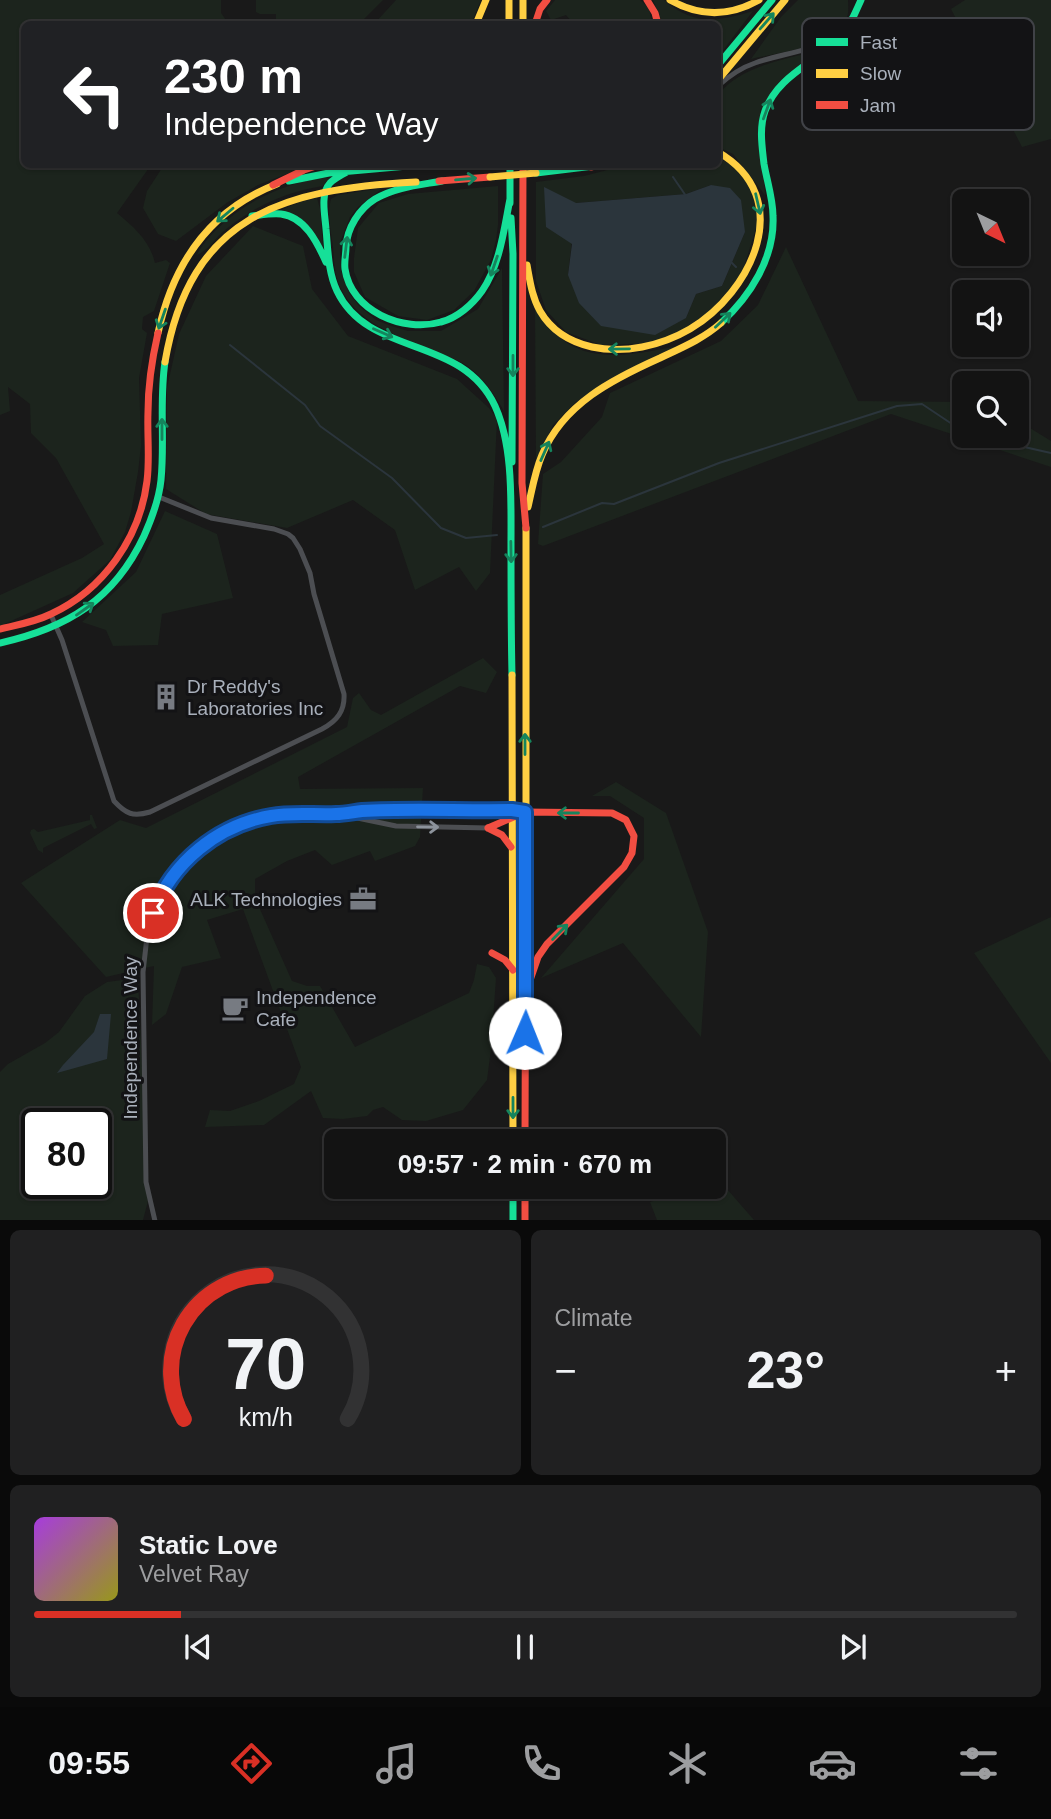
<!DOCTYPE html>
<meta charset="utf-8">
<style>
:root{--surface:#131313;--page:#202021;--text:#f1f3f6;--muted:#9d9ea0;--line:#323233;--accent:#d93025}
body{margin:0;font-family:Arial,sans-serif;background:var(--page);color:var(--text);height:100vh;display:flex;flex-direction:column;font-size:26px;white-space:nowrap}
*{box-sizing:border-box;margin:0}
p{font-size:23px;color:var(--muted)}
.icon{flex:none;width:38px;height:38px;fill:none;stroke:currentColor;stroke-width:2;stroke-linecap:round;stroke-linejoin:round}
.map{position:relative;height:1220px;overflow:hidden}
.side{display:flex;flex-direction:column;gap:10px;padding:10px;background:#0a0a0a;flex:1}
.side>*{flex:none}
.guide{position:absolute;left:21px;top:21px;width:700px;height:147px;border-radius:10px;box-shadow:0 2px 5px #0004,0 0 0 2px var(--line);background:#202124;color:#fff;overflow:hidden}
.needle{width:46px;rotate:137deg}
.controls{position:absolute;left:952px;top:189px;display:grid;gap:14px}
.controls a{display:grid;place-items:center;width:77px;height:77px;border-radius:10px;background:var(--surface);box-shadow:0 2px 5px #0004,0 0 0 2px var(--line);font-size:35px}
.speed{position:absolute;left:21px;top:1108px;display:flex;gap:14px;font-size:35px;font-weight:700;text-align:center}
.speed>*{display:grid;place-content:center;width:91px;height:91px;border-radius:50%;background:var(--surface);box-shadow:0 2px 5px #0004,0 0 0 2px var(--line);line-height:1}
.speed .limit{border:4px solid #111;border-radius:10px;background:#fff;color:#111}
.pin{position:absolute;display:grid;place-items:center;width:60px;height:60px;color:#fff;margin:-30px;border:4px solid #fff;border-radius:50%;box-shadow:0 2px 7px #0007}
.me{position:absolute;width:77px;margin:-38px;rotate:1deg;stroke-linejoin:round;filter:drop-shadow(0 0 5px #0008)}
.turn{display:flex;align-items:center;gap:24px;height:147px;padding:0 28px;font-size:32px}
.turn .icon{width:91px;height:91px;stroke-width:2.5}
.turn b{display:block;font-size:49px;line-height:60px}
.big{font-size:52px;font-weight:800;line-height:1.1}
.side .tile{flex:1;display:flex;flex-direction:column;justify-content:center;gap:10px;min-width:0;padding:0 24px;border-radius:10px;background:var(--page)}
.side .dial{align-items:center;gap:0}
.dial svg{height:182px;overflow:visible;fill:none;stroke:var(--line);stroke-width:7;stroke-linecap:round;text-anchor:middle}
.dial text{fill:var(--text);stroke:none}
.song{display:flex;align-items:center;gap:21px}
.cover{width:84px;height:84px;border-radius:10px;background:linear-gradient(135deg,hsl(280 70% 55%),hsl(60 70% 35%))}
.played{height:7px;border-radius:4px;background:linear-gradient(90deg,var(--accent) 15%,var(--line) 15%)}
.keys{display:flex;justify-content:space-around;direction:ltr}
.heat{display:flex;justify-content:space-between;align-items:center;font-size:38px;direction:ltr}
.side .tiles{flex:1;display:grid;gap:10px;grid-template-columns:1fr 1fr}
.tile:last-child{grid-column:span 2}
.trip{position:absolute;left:324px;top:1129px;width:402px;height:70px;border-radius:10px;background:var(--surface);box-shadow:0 2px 5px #0004,0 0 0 2px var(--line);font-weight:800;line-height:70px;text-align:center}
.tab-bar{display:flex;height:112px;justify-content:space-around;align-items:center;background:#080808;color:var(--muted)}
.tab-bar .icon{width:49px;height:49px}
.tab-bar .on{color:var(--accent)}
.tab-bar b{font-size:32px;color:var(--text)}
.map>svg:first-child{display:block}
.green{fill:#1c241d;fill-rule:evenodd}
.water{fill:#2b353c}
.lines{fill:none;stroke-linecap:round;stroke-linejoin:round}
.stream{stroke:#2b353c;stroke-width:2}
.street{stroke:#4c4e52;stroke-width:5}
.fast{stroke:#16e098;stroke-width:7}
.slow{stroke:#ffcf43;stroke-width:7}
.jam{stroke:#f24e42;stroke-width:7}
.slow-bridge{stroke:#ffcf43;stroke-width:7}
.oneway{stroke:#15845d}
.oneway2{stroke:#8d939c}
.route-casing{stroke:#114b97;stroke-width:18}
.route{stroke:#1a73e8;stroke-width:12}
.labels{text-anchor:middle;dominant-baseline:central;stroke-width:6;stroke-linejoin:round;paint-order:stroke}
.poi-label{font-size:19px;fill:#a9b0bb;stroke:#131315;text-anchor:start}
.street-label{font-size:19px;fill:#a9b0bb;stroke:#131315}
.key{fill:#131315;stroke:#404247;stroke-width:2}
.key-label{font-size:19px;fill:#a9b0bb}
</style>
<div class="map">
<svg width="1051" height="1221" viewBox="0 0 1051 1221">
<rect width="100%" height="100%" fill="#191919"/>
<path class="green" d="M 0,0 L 221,0 L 221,13 L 226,20 L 226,24 L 24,24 L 24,164 L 151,165 L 117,213 C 134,227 150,241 155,263 L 166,260 L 170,263 L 154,311 L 143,317 L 142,329 L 147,333 L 139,378 L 141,445 L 138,472 L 131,512 L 125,532 L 110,560 L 73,593 L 0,626 L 0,595 L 82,558 L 104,544 L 56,458 L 31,433 L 30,404 L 8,387 L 10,411 L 0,415 Z
M 256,0 L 383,0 L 359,24 L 276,24 L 276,14 L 260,14 L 256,12 Z
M 396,0 L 481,0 L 471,24 L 374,24 Z
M 555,0 L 640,0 L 649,8 L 652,24 L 574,24 L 566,15 L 551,20 L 546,11 Z
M 653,0 L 664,0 C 694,26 717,22 753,11 L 718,57 L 718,24 L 663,24 Z
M 798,0 L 848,0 C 848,5 849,12 847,17 C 834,48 780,52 751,59 L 781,17 Z
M 965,0 L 1051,0 L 1051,139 L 1022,147 L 951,9 Z
M 819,50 L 760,110 L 765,195 L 733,154 L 718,147 L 718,95 C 741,65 785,60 819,50 Z
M 718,158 L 732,165 L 750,185 L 759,219 L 741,276 L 702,320 L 656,343 L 601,345 L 566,332 L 546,310 L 536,281 L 536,182 L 584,176 L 627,165 L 718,164 ZM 711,185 L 745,232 L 722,286 L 696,294 L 686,318 L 568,275 L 576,203 L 686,194 Z
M 164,165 L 310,165 L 258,185 L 228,202 L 176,241 L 158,234 L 143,208 L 147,191 Z
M 319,178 L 329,178 L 323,186 C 285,192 255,206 225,230 C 215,238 209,250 197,255 C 201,246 209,237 217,229 C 246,201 280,186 319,178 Z
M 498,186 L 498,225 L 496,240 L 491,260 L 474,291 L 454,310 L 427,320 L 398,316 L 365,297 L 354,272 L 354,258 L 358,228 L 379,203 L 408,194 Z
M 383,188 L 358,207 L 350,217 L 341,240 L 340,253 L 341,270 L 349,293 L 359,306 L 376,320 L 391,326 L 408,331 L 441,331 L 478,309 L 502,268 L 504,411 C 495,396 485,380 471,369 C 463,361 448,357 437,353 C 400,336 351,323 337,279 C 334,269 334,258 333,247 C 331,232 327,214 331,199 L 338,195 Z
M 317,198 L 320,209 L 323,248 C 311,223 305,222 281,210 L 300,202 Z
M 253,226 L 303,246 L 312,289 L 348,336 L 457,379 L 489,408 L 497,419 L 490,573 L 476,591 L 459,567 L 415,590 L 395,530 L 353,500 L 287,528 L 206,514 L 166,489 L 167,388 L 179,334 L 206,276 Z
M 786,247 L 858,401 L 964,402 L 964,436 L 1017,436 L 1017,420 L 1051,441 L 1051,467 L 891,414 L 543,546 L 538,544 L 543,474 L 561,462 L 602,417 L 610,393 L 721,341 L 758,305 Z
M 535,306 C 543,315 558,336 567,343 C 600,364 644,352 679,346 L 577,401 L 553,425 L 536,462 Z
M 165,511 L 217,534 L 233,598 L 162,614 L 158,645 L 113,646 L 106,630 L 82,622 L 136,572 Z
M 483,658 L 497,672 L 486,693 L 460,686 L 298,777 L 300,789 L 423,788 L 420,837 L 415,846 L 375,861 L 370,851 L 332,865 L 315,850 L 287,861 L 255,879 L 255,898 L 292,981 L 307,986 L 320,986 L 355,1047 L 469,993 L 474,980 L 477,964 L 489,967 L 496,978 L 491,1049 L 487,1080 L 463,1110 L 426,1121 L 402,1120 L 383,1107 L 373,1110 L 367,1116 L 343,1119 L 323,1118 L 311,1091 L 264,1125 L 205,1127 L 210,1110 L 230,1111 L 259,1101 L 294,1084 L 301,1067 L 243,909 L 207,920 L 221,958 L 182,967 L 166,1014 L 152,1025 L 154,966 L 106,977 L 21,883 L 120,820 L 146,828 L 347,727 L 353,698 L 359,693 L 371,710 L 381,715 Z
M 616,782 L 666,813 L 708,932 L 701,1037 L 623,943 L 541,978 L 644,859 L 644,818 L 610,796 L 592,796 Z
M 90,815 L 92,815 L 97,828 L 94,829 L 91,824 L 43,848 L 43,853 L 38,850 L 30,833 L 31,830 L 34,829 L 38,832 L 90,820 Z
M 1051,917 L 1051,1063 L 974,953 Z
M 138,978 L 148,1201 L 143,1220 L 0,1221 L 0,1072 L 8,1064 L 45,1043 L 59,1032 L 85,996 L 107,982 ZM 37,1124 L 96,1124 L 96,1183 L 37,1183 Z
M 720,1181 L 754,1220 L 657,1220 L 650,1202 L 701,1187 L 714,1186 L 714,1183 Z"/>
<path class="water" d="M 711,185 L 730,188 L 741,200 L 745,232 L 722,286 L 696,294 L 686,318 L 655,335 L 601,326 L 579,303 L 568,275 L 572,244 L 546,227 L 544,187 L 576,203 L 686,194 Z
M 100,1014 L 111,1014 L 107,1059 L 57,1073 L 63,1065 L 94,1032 Z"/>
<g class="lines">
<path class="stream" d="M 673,177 L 686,196
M 731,262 L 736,267
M 230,345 L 305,405 L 320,426 L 392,478 L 441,528 L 466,538 L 497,535
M 984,436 L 1002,442 L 1051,453
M 543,527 L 602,503 L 614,504 L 719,463 L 897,406 L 922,404 L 955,426 L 964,429"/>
<path class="street" d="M 718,86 C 729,76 740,68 755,63 C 780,54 809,52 833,38
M 51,615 L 62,640 L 114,801 C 126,814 133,817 150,812 L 322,729 C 337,721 345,711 344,694 L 314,594 L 310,573 L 300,549 L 293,538 L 288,534 L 274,529 L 211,518 L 159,497
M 343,815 L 396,826 L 488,828
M 155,1221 L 146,1182 L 143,972 L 148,928 L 158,899 L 177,871 L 198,849 L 223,832 L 244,823 L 273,815 L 337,814 L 363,811 L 515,811"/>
<path class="fast" d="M 718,65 L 772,0
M 510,164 L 510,203
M 348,171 C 342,175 335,178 330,183 C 320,194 325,215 326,229 C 328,250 328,272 337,291 C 369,358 461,334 495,406 C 513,445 511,500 511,543 C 511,587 511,631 512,675
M 536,173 L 594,166
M 289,181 L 329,173 L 430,164
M 442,181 C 420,185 395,187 375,199 C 359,209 347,228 346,247 C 346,254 344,262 345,269 C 351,311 403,333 441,322 C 457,318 472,305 482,291 C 500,265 504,229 510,199
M 252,216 C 261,215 271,213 281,214 C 305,217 317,242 326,262
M 511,218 L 513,254 L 512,462
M 721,323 C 750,296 775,258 773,216 C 773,199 767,181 764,164 C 762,146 759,128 765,111 C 778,75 816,63 840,37 C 850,27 855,13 861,0
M 0,643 C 67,628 114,600 144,536 C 152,518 159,500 161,480 C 165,441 159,402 165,362
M 513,1186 L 513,1221"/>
<path class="slow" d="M 509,0 L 509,24
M 523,0 L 523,24
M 670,0 C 700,17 729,17 759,0
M 476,24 L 486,0
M 718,80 L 785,0
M 527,265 C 530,281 532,297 540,311 C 551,330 570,342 592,347 C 624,354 661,346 690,329 C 752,292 797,198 718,152
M 158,333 C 173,264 209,210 277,184
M 165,362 C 190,215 283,189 416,182
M 528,507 C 532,490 535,471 542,455 C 563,404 613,379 660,358 C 681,348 703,339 721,323
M 512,675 L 513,1141
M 526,826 L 526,528"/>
<path class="jam" d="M 647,0 L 655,13 L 658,24
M 535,24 L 540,9 L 547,0
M 523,164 L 522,483 L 526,528
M 591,167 L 602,164
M 439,181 L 490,177
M 273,185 L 304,170 L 322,164
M 0,629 C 17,625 35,622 51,614 C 103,590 140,538 147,481 C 150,458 147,435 148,412 C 148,385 152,359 158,333
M 488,828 L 525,812 L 612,813 L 626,820 L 634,836 L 632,853 L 624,867 L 547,944 L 538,957 L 529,983
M 488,828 L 502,835 L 511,847
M 492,953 L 505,960 L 513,970
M 525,1141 L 526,826
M 525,1186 L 525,1221"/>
<path class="slow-bridge" d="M 490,177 L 536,173"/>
</g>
<defs><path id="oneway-shaft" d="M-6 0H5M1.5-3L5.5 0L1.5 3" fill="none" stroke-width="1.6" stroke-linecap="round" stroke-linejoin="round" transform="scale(1.75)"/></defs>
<g class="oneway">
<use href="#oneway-shaft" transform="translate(767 21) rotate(-49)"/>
<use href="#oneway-shaft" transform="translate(767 109) rotate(-70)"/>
<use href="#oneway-shaft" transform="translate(466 179) rotate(-5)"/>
<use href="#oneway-shaft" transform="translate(758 204) rotate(77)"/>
<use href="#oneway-shaft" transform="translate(225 215) rotate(140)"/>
<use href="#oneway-shaft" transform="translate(346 247) rotate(-83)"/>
<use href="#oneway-shaft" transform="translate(494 266) rotate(109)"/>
<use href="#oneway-shaft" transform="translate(162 319) rotate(109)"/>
<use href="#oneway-shaft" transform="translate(723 320) rotate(-43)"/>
<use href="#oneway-shaft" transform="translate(383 333) rotate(24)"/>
<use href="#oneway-shaft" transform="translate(619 349) rotate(179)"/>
<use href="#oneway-shaft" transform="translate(513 366) rotate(90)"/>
<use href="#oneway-shaft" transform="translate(162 429) rotate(-90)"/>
<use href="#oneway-shaft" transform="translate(545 451) rotate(-66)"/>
<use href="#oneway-shaft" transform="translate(511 552) rotate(89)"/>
<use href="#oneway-shaft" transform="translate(85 609) rotate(-35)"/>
<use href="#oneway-shaft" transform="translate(525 744) rotate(-90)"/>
<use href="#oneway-shaft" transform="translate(568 813) rotate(-180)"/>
<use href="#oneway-shaft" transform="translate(560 932) rotate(-45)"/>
<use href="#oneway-shaft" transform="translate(513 1108) rotate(90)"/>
</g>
<use class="oneway2" href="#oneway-shaft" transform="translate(428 827) rotate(1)"/>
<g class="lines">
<g class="route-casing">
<path id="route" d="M 153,913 C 172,862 218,825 271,816 C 292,812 315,815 336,814 C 345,814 353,812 362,811 C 412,808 463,811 512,810 L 525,812 L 525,1033"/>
</g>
<use href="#route" class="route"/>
</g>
<defs>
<g id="building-bare" transform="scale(2.1)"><path d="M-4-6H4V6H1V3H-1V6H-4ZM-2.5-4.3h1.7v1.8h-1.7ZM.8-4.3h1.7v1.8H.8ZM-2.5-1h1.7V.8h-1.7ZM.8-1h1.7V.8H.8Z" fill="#777b82" stroke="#131315" stroke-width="2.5" paint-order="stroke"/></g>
<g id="office-bare" transform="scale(2.1)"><path d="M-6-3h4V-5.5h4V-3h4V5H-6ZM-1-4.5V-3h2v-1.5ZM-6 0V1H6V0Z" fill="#777b82" stroke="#131315" stroke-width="2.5" paint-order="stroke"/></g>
<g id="cafe-bare" transform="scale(2.1)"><path d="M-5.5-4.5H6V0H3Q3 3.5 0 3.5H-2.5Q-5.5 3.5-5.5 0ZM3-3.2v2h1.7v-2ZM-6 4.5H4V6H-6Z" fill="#777b82" stroke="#131315" stroke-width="2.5" paint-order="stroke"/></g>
</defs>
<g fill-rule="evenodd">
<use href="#building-bare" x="166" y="697"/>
<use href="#office-bare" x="363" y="899"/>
<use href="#cafe-bare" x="235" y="1008"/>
</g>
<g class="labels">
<g class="poi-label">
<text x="187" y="686">Dr Reddy's<tspan x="187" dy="22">Laboratories Inc</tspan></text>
<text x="342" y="899" text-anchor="end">ALK Technologies</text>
<text x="256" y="997">Independence<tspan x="256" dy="22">Cafe</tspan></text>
</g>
<g class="street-label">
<text transform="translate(130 1038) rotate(-90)">Independence Way</text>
</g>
</g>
<rect x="802" y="18" width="232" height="112" rx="10" class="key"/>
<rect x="816" y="38" width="32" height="8" fill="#16e098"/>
<rect x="816" y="69" width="32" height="9" fill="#ffcf43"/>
<rect x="816" y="101" width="32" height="8" fill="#f24e42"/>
<g class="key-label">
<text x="860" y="49">Fast</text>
<text x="860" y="80">Slow</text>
<text x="860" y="112">Jam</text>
</g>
</svg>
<div class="controls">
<a><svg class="needle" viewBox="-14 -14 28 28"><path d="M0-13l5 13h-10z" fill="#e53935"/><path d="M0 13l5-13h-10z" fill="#9d9ea0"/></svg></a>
<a><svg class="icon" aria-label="sound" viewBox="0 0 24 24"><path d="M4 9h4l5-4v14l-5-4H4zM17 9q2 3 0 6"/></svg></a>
<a><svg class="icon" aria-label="search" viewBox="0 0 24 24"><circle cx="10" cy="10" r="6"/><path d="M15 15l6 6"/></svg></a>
</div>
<div class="speed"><div class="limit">80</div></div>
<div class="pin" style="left:153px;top:913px;background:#d93025"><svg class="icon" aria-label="arrive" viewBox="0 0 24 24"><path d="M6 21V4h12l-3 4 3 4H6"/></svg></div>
<svg class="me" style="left:525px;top:1033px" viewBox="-20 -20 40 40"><circle r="19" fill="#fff"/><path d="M0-13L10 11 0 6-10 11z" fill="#1a73e8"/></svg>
<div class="trip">09:57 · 2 min · 670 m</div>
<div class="guide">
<div class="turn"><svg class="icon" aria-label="left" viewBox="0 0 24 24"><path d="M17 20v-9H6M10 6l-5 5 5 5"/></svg><div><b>230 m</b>Independence Way</div></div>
</div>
</div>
<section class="side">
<div class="tiles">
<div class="tile dial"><svg viewBox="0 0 100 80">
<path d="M14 69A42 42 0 1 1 86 69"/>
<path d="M14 69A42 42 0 0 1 50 6" stroke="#d93025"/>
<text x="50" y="56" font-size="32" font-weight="700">70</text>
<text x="50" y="72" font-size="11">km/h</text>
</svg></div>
<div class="tile"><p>Climate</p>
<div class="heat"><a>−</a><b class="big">23°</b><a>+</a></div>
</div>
<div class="tile">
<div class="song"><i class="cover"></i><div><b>Static Love</b><p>Velvet Ray</p></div></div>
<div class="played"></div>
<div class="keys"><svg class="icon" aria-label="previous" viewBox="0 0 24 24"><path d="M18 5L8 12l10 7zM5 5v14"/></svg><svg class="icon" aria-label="pause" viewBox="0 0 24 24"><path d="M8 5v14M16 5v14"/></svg><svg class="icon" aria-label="next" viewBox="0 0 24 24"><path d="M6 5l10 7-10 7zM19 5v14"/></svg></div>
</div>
</div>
</section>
<nav class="tab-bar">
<b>09:55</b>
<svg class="icon on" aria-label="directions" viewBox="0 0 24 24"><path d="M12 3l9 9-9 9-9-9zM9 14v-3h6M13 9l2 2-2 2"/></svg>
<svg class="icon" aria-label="music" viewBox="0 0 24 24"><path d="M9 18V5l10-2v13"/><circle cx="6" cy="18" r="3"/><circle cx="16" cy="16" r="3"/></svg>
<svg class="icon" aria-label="phone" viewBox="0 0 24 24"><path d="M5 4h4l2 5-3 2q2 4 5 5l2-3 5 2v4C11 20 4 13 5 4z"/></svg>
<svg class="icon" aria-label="climate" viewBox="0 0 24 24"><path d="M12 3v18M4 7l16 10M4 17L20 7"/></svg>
<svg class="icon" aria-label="car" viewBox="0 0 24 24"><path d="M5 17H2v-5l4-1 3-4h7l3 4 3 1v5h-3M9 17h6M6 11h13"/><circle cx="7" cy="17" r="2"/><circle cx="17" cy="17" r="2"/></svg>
<svg class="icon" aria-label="filters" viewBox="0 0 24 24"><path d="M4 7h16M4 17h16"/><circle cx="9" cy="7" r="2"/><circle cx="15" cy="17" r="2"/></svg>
</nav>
